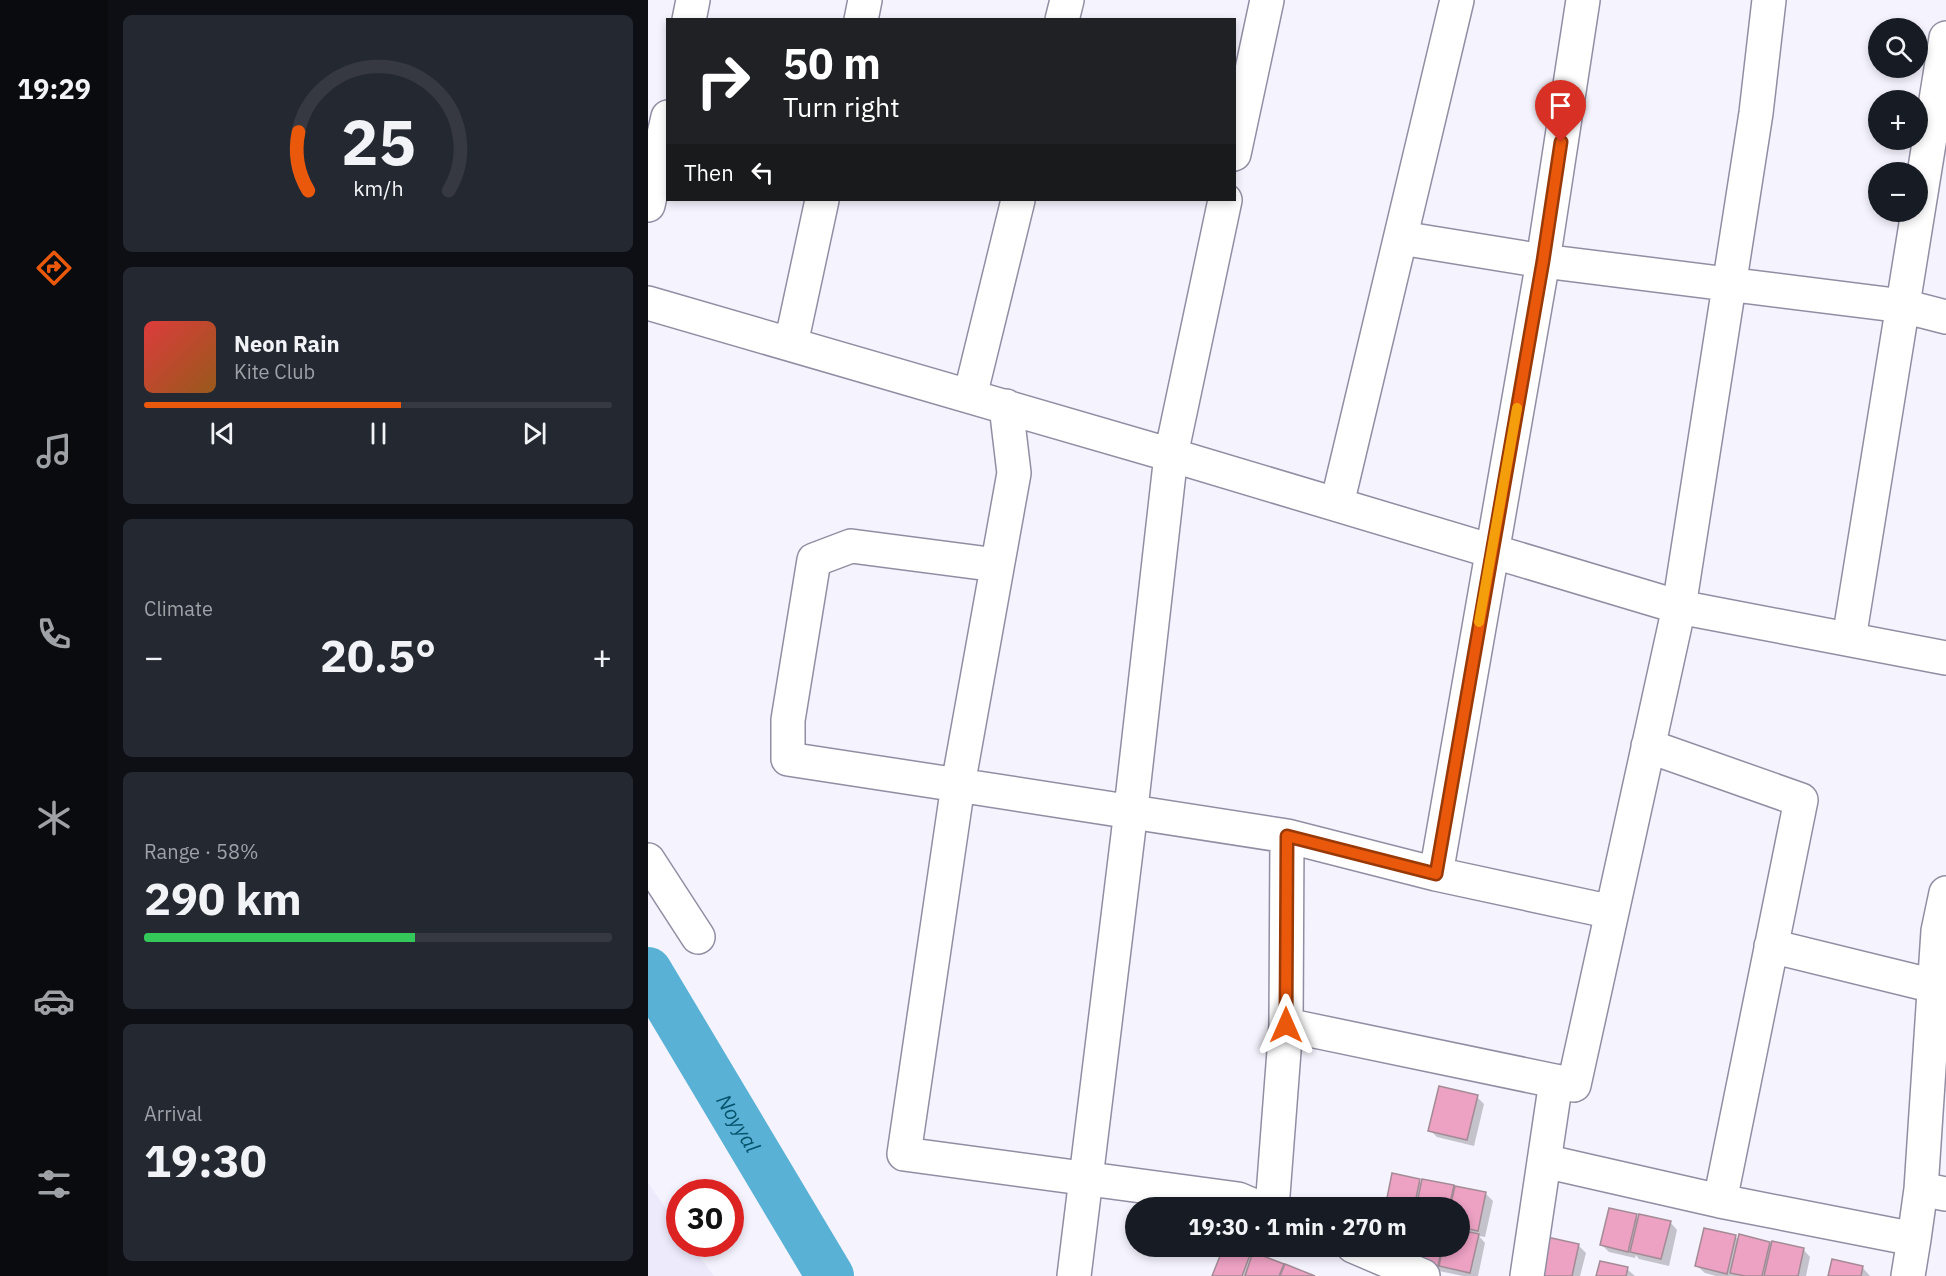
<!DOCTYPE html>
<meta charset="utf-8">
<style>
:root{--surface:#171b24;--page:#242831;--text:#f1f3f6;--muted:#9ea1a6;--line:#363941;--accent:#ea580c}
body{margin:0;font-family:"IBM Plex Sans",sans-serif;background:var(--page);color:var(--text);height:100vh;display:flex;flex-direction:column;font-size:22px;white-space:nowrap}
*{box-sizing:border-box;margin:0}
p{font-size:20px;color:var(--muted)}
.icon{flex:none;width:33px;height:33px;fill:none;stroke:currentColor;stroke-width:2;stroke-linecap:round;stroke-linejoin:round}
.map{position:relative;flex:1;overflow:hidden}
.side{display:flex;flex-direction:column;gap:15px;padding:15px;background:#0d0f14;width:540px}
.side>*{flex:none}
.banner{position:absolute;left:18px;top:18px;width:570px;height:183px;border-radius:0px;box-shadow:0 3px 9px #0003;background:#202124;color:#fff;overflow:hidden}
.controls{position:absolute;left:1220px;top:18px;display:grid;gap:12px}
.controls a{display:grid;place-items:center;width:60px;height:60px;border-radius:50%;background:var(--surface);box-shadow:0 3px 9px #0003;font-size:30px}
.speed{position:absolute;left:18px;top:1179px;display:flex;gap:12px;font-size:30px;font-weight:700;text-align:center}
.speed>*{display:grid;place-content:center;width:78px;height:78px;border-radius:50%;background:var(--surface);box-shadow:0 3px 9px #0003;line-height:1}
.speed .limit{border:9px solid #d22;background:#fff;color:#111}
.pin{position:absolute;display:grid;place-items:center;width:51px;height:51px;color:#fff;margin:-62px -26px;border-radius:50% 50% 50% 0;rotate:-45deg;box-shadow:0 0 6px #0007}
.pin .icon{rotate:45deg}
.me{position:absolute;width:66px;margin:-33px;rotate:0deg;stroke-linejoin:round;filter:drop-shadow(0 0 4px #0008)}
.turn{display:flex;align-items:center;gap:21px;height:126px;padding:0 18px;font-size:27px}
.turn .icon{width:78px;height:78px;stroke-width:2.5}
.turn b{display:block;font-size:42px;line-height:51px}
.then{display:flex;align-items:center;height:57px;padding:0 18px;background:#0003;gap:12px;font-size:22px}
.big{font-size:45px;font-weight:800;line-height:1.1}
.side .widget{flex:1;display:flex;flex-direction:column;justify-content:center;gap:9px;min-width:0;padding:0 21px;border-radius:9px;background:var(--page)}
.side .dial{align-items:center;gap:0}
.dial svg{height:156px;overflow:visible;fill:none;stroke:var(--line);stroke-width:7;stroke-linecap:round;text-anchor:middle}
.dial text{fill:var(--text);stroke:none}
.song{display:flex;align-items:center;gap:18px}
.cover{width:72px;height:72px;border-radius:9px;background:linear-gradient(135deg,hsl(0 70% 55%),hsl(30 70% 35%))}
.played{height:6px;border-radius:3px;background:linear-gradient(90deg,var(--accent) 55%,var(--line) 55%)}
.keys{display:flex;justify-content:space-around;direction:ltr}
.heat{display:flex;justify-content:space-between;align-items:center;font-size:33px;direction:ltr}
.charge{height:9px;border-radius:4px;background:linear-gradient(90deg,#34c759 58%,var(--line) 0)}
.trip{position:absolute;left:477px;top:1197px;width:345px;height:60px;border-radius:30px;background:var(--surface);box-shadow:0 3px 9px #0003;font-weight:800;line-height:60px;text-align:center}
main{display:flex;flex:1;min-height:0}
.menu{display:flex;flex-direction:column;width:108px;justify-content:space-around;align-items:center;background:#090b0e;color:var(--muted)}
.menu .icon{width:42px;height:42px}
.menu .selected{color:var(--accent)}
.menu b{font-size:27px;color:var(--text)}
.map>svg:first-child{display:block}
.built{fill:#edeafc}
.shadow{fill:#0003}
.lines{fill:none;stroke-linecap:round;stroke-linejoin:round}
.river{stroke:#59b2d6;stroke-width:48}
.building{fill:#eda1c3;stroke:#a38b95;stroke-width:1.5}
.minor-casing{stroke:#918ea3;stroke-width:36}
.minor{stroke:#fff;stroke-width:33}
.route-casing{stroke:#983908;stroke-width:15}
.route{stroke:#ea580c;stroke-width:10}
.slow{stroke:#f59e0b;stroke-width:10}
.labels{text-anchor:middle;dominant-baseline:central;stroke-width:4.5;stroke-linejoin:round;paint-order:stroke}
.water-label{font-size:21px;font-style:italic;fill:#06536c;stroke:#fff}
</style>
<main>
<nav class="menu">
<b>19:29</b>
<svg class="icon selected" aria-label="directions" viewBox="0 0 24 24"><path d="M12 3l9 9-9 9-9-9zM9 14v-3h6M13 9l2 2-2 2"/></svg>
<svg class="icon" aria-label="music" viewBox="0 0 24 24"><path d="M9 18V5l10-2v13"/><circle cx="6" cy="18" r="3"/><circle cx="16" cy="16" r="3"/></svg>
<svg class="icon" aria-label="phone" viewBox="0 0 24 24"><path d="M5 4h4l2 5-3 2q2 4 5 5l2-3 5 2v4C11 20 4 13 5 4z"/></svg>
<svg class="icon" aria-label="climate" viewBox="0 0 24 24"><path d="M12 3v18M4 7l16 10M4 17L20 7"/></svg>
<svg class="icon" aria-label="car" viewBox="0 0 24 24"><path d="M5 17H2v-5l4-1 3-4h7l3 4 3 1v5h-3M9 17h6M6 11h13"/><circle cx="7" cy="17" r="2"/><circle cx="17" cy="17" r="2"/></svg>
<svg class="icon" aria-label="filters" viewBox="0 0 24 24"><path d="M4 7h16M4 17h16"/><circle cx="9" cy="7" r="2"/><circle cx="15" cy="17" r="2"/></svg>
</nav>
<section class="side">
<div class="widget dial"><svg viewBox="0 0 100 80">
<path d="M14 69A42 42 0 1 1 86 69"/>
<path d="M14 69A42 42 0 0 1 9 39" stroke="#ea580c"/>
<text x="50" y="56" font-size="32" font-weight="700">25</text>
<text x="50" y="72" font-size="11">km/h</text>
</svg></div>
<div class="widget">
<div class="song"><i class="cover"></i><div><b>Neon Rain</b><p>Kite Club</p></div></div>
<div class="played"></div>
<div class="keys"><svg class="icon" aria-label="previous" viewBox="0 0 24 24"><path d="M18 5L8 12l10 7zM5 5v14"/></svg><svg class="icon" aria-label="pause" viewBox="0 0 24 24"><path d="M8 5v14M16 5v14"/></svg><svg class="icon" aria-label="next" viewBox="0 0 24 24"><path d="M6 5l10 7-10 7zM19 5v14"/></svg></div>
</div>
<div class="widget"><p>Climate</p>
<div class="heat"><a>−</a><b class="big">20.5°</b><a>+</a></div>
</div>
<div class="widget"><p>Range · 58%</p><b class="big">290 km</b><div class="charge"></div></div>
<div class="widget"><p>Arrival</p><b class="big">19:30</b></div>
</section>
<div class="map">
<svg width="1298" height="1276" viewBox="0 0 1298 1276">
<rect width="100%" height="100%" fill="#f5f3fd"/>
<path class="built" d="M 0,1183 L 31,1227 L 32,1244 L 43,1244 L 66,1276 L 0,1276 Z"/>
<path class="shadow" d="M 829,1097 L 836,1104 L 826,1146 L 789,1137 L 782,1130 Z
M 771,1180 L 774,1184 L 775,1180 L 838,1194 L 845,1201 L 837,1237 L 831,1236 L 837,1243 L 830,1276 L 815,1276 L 767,1266 L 731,1246 L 812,1246 L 812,1208 L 738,1208 Z
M 988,1216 L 991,1219 L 1022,1222 L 1029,1230 L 1021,1266 L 991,1259 L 988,1255 L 987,1258 L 961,1252 L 954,1245 Z
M 1087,1236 L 1091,1241 L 1122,1243 L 1125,1246 L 1155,1249 L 1162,1257 L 1158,1276 L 1068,1276 L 1057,1273 L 1049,1266 Z
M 930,1245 L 938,1253 L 932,1276 L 893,1276 Z
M 584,1246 L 603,1254 L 605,1257 L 606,1254 L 663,1276 L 566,1276 Z
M 1214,1267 L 1222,1276 L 1181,1276 Z
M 979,1269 L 987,1276 L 950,1276 Z"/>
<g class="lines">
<path class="river" id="s1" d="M 0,971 L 182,1276"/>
</g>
<path class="building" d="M 791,1086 L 830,1095 L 819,1140 L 780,1131 Z
M 744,1173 L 772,1179 L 766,1208 L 737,1208 Z
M 774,1179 L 806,1185 L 801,1208 L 768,1208 Z
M 807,1186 L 838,1192 L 830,1231 L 812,1227 L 812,1208 L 802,1208 Z
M 961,1208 L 989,1214 L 980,1252 L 952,1245 Z
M 991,1214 L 1023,1221 L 1013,1259 L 982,1252 Z
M 1056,1228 L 1088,1235 L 1079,1274 L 1047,1266 Z
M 812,1230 L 831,1234 L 822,1273 L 791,1266 L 795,1246 L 812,1246 Z
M 1091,1234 L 1122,1242 L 1114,1276 L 1097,1276 L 1082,1273 Z
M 899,1237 L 931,1244 L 924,1276 L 894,1276 Z
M 1124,1241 L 1156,1248 L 1150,1276 L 1116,1276 Z
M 576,1246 L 588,1246 L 603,1252 L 594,1276 L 564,1276 Z
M 761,1246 L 794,1246 L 790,1266 L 758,1259 Z
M 605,1252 L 636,1264 L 631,1276 L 597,1276 Z
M 1184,1259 L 1215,1266 L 1213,1276 L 1180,1276 Z
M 952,1261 L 980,1267 L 978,1276 L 948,1276 Z
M 637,1264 L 667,1276 L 632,1276 Z"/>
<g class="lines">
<g class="minor-casing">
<path id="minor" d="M 41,20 L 45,0
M 213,20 L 217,0
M 414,20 L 419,0
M 586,154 L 619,0
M 0,205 L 20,117
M 753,238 L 895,261 L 1255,306 L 1298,317
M 0,303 L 523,455 L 1031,607 L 1298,658
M 143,344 L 174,200
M 322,396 L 370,200
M 358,406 L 366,473 L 310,785 L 639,836 L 638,1025 L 926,1085 L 1031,607 L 1108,113 L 1121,0
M 689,504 L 809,0
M 349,565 L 203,546 L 166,560 L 140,720 L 140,759 L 310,785 L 256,1154 L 590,1199 L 611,1208
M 1201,639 L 1298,38
M 1000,746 L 1153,800 L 1072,1201 L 1266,1239 L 1273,1189
M 639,836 L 788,874 L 964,912
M 0,860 L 50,937
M 788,874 L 895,261 L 935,0
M 1298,893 L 1290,931 L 1273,1189 L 1298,1194
M 1123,946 L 1286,986
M 896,1161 L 1072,1201
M 624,1208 L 638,1025
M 705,1246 L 775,1276
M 426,1276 L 480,835 L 523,455 L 577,200
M 879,1276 L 908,1081
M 1260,1276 L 1266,1239"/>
</g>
<use href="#minor" class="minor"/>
</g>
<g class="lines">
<g class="route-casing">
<path id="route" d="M 638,1025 L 639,836 L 788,874 L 895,261 L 913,142"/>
</g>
<use href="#route" class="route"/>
<path class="slow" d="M 831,622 L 869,408"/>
</g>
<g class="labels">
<g class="water-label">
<text stroke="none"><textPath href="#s1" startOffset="177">Noyyal</textPath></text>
</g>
</g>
</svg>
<div class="controls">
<a><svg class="icon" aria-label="search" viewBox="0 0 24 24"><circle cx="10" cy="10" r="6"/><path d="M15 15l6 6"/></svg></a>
<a>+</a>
<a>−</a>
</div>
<div class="speed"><div class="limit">30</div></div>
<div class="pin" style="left:913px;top:142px;background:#d93025"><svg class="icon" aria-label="arrive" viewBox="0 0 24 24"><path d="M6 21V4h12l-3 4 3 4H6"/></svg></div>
<svg class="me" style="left:638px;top:1025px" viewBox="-20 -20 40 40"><path d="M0-17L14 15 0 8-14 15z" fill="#ea580c" stroke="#fff" stroke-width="4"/></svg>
<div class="trip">19:30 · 1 min · 270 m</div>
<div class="banner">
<div class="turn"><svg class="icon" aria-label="right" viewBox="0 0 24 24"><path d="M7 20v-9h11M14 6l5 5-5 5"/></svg><div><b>50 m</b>Turn right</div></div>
<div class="then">Then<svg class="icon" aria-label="left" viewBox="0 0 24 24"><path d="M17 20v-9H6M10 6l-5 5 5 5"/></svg></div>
</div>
</div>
</main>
